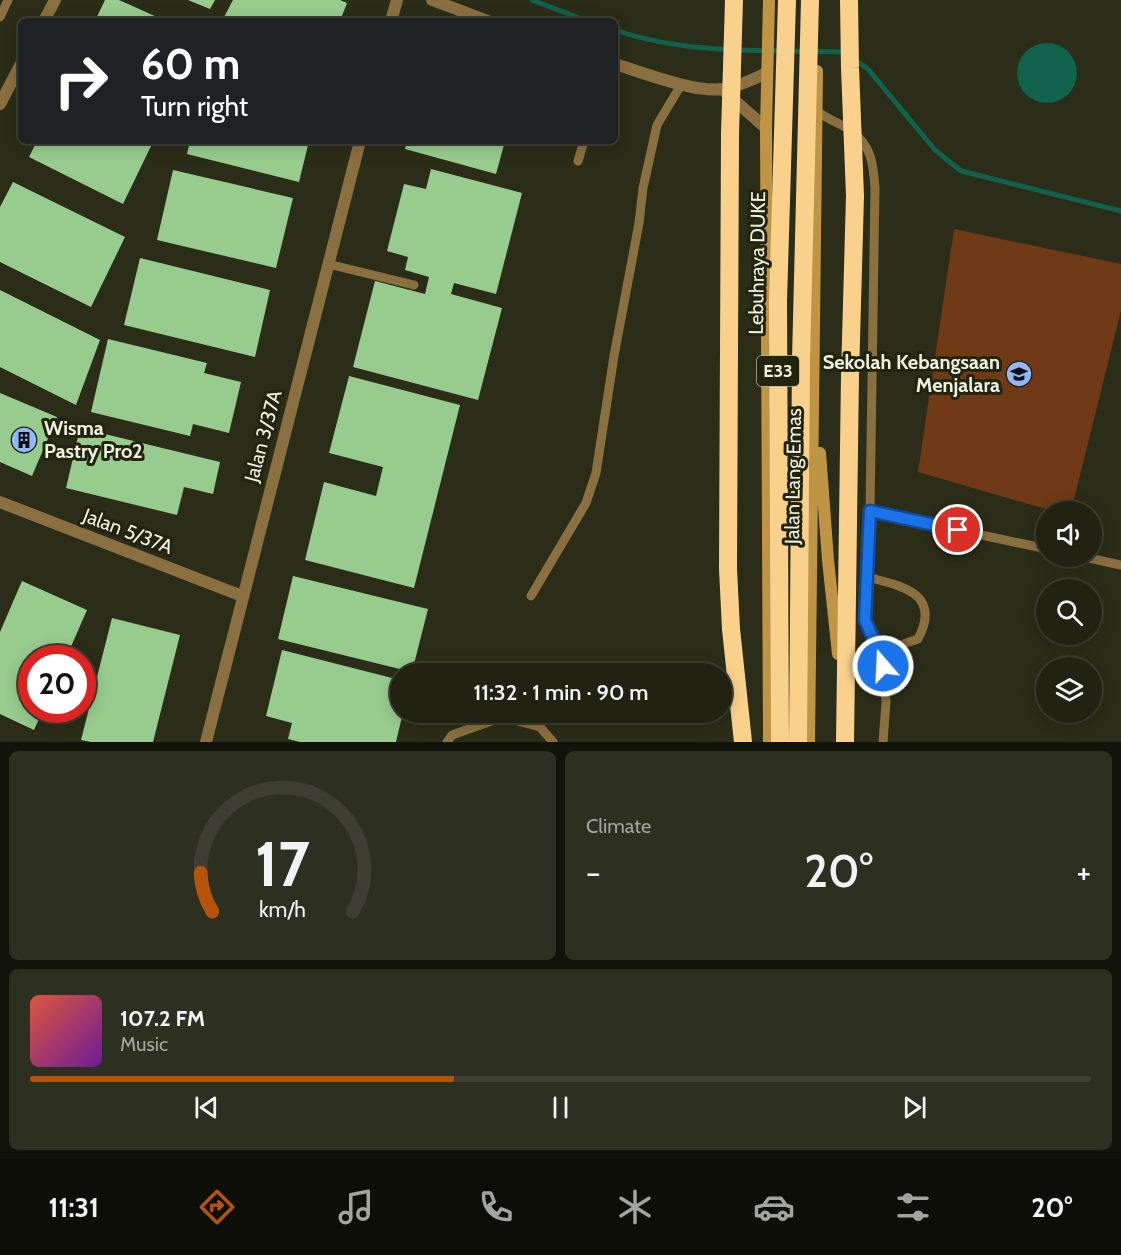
<!DOCTYPE html>
<meta charset="utf-8">
<style>
:root{--surface:#212212;--page:#2d2f20;--text:#f1f3f6;--muted:#a2a49f;--line:#3e3f32;--accent:#b45309}
body{margin:0;font-family:Cabin,sans-serif;background:var(--page);color:var(--text);height:100vh;display:flex;flex-direction:column;font-size:22px;white-space:nowrap}
*{box-sizing:border-box;margin:0}
p{font-size:20px;color:var(--muted)}
.icon{flex:none;width:33px;height:33px;fill:none;stroke:currentColor;stroke-width:2;stroke-linecap:round;stroke-linejoin:round}
.map{position:relative;height:742px;overflow:hidden}
.panel{display:flex;flex-direction:column;gap:9px;padding:9px;background:#12130a;flex:1}
.panel>*{flex:none}
.banner{position:absolute;left:18px;top:18px;width:600px;height:126px;border-radius:9px;box-shadow:0 3px 15px #0003,0 0 0 2px var(--line);background:#202124;color:#fff;overflow:hidden}
.controls{position:absolute;left:1036px;top:501px;display:grid;gap:12px}
.controls a{display:grid;place-items:center;width:66px;height:66px;border-radius:50%;background:var(--surface);box-shadow:0 3px 15px #0003,0 0 0 2px var(--line);font-size:30px}
.speed{position:absolute;left:18px;top:645px;display:flex;gap:12px;font-size:30px;font-weight:700;text-align:center}
.speed>*{display:grid;place-content:center;width:78px;height:78px;border-radius:50%;background:var(--surface);box-shadow:0 3px 15px #0003,0 0 0 2px var(--line);line-height:1}
.speed .limit{border:9px solid #d22;background:#fff;color:#111}
.pin{position:absolute;display:grid;place-items:center;width:51px;height:51px;color:#fff;margin:-26px;border:3px solid #fff;border-radius:50%;box-shadow:0 2px 6px #0007}
.me{position:absolute;width:66px;margin:-33px;rotate:341deg;stroke-linejoin:round;filter:drop-shadow(0 0 4px #0008)}
.turn{display:flex;align-items:center;gap:21px;height:126px;padding:0 24px;font-size:27px}
.turn .icon{width:78px;height:78px;stroke-width:2.5}
.turn b{display:block;font-size:42px;line-height:51px}
.big{font-size:45px;font-weight:600;line-height:1.1}
.panel .tile{flex:1;display:flex;flex-direction:column;justify-content:center;gap:9px;min-width:0;padding:0 21px;border-radius:9px;background:var(--page)}
.panel .dial{align-items:center;gap:0}
.dial svg{height:156px;overflow:visible;fill:none;stroke:var(--line);stroke-width:7;stroke-linecap:round;text-anchor:middle}
.dial text{fill:var(--text);stroke:none}
.song{display:flex;align-items:center;gap:18px}
.cover{width:72px;height:72px;border-radius:9px;background:linear-gradient(135deg,hsl(10 70% 55%),hsl(280 70% 35%))}
.played{height:6px;border-radius:3px;background:linear-gradient(90deg,var(--accent) 40%,var(--line) 40%)}
.keys{display:flex;justify-content:space-around;direction:ltr}
.heat{display:flex;justify-content:space-between;align-items:center;font-size:33px;direction:ltr}
.panel .tiles{flex:1;display:grid;gap:9px;grid-template-columns:1fr 1fr}
.tile:last-child{grid-column:span 2}
.trip{position:absolute;left:390px;top:663px;width:342px;height:60px;border-radius:30px;background:var(--surface);box-shadow:0 3px 15px #0003,0 0 0 2px var(--line);font-weight:600;line-height:60px;text-align:center}
.dock{display:flex;height:96px;justify-content:space-around;align-items:center;background:#0d0e07;color:var(--muted)}
.dock .icon{width:42px;height:42px}
.dock .current{color:var(--accent)}
.dock b{font-size:27px;color:var(--text)}
.map>svg:first-child{display:block}
.green{fill:#703a17}
.water{fill:#10624d}
.lines{fill:none;stroke-linecap:round;stroke-linejoin:round}
.stream{stroke:#10624d;stroke-width:5}
.building{fill:#97cc8e}
.service{stroke:#8a6f40;stroke-width:9}
.minor{stroke:#8a6f40;stroke-width:12}
.secondary{stroke:#bf9445;stroke-width:12}
.motorway{stroke:#f9d18d;stroke-width:18}
.route-casing{stroke:#114b97;stroke-width:15}
.route{stroke:#1a73e8;stroke-width:10}
.labels{text-anchor:middle;dominant-baseline:central;stroke-width:6;stroke-linejoin:round;paint-order:stroke}
.shield{fill:#23240e;stroke:#b1b3a2;stroke-width:1.5}
.shield-label{font-size:18px;font-weight:bold;fill:#eef0e2}
.street-label{font-size:20px;fill:#eef0e2;stroke:#23240e}
.poi-label{font-size:20px;font-weight:bold;fill:#eef0e2;stroke:#23240e;text-anchor:end}
</style>
<div class="map">
<svg width="1121" height="742" viewBox="0 0 1121 742">
<rect width="100%" height="100%" fill="#2c2d18"/>
<path class="green" d="M 954,229 L 1121,264 L 1121,310 L 1071,511 L 1053,511 L 918,472 Z"/>
<path class="water" d="M1017 73a30 30 0 1 1 60 0a30 30 0 1 1-60 0Z"/>
<g class="lines">
<path class="stream" d="M 532,0 L 587,21
M 615,30 C 687,55 768,50 843,52 L 847,55
M 855,60 L 868,69 L 935,150 L 961,171 L 1121,211"/>
</g>
<path class="building" d="M 105,0 L 119,0 L 166,21 L 95,21 Z
M 188,0 L 215,0 L 210,9 Z
M 233,0 L 340,0 L 347,3 L 340,21 L 222,21 Z
M 37,141 L 146,141 L 152,144 L 123,204 L 29,157 Z
M 190,141 L 309,141 L 299,182 L 187,154 Z
M 407,141 L 505,141 L 496,174 L 405,149 Z
M 431,169 L 522,193 L 496,294 L 454,283 L 451,294 L 502,308 L 478,400 L 353,367 L 375,281 L 425,294 L 429,277 L 405,270 L 408,257 L 387,251 L 404,184 L 426,189 Z
M 173,170 L 293,198 L 276,268 L 157,240 Z
M 13,182 L 125,237 L 91,307 L 0,262 L 0,207 Z
M 140,258 L 270,290 L 255,357 L 124,325 Z
M 0,290 L 100,340 L 76,405 L 0,367 Z
M 108,339 L 207,363 L 204,373 L 241,382 L 229,433 L 193,424 L 190,436 L 91,412 Z
M 349,376 L 460,405 L 414,588 L 305,560 L 324,482 L 376,496 L 383,467 L 329,453 Z
M 0,393 L 57,417 L 32,476 L 0,462 Z
M 80,428 L 220,462 L 213,494 L 184,487 L 177,515 L 66,488 Z
M 293,576 L 428,609 L 412,672 L 278,639 Z
M 22,581 L 87,610 L 66,658 L 32,658 L 32,710 L 43,710 L 34,730 L 0,714 L 0,632 Z
M 112,618 L 180,635 L 153,742 L 91,742 L 81,740 Z
M 282,650 L 400,680 L 400,712 L 403,712 L 396,742 L 300,742 L 288,739 L 292,723 L 266,716 Z"/>
<g class="lines">
<path class="service" d="M 0,17 L 8,0
M 817,111 C 828,120 840,123 851,131 C 872,146 873,164 875,187 L 870,511 L 1047,549
M 578,161 L 584,141
M 328,264 L 414,285
M 870,511 L 865,620 L 871,636 L 882,648 L 886,702 L 883,742
M 1080,556 L 1121,565
M 867,577 C 902,586 942,593 918,639 L 892,648 L 882,648
M 531,596 L 586,503 L 596,473 L 614,356 L 639,223 L 643,188 L 657,125 L 681,85
M 447,742 L 452,735 L 503,717 L 540,727 L 553,742"/>
<path class="minor" d="M 432,0 L 488,21
M 44,21 L 55,0
M 391,21 L 397,0
M 615,64 C 644,73 694,93 723,89 C 738,87 753,79 767,73
M 727,94 L 766,128
M 0,104 L 21,64
M 0,502 L 242,596
M 206,742 L 360,141"/>
<path class="secondary" d="M 820,453 L 828,560 L 838,654
M 769,742 L 766,128 L 769,0
M 809,742 L 817,71"/>
<path class="motorway" d="M 734,0 L 730,134 L 728,569 L 731,629 L 743,742
M 780,742 L 778,301 L 787,0
M 798,742 L 801,359 L 810,0
M 845,742 L 850,375 L 855,196 L 850,68 L 849,0"/>
</g>
<g class="lines">
<g class="route-casing">
<path id="route" d="M 883,666 L 882,648 L 872,636 L 865,620 L 870,511 L 958,530"/>
</g>
<use href="#route" class="route"/>
</g>
<defs>
<g id="school-disc" transform="scale(1.35)"><circle r="9.5" fill="#91b8fd" stroke="#23240e"/><path d="M0-5L7-2L0 1L-7-2ZM-4 1L0 2.5L4 1V4Q0 6-4 4Z" fill="#111"/></g>
<g id="building-disc" transform="scale(1.35)"><circle r="9.5" fill="#91b8fd" stroke="#23240e"/><path d="M-4-6H4V6H1V3H-1V6H-4ZM-2.5-4.3h1.7v1.8h-1.7ZM.8-4.3h1.7v1.8H.8ZM-2.5-1h1.7V.8h-1.7ZM.8-1h1.7V.8H.8Z" fill="#111"/></g>
</defs>
<g fill-rule="evenodd">
<use href="#school-disc" x="1019" y="374"/>
<use href="#building-disc" x="24" y="440"/>
</g>
<g class="labels">
<rect class="shield" x="757" y="356" width="42" height="30" rx="4.5"/>
<g class="shield-label">
<text x="778" y="371">E33</text>
</g>
<g class="street-label">
<text transform="translate(757 263) rotate(-89)">Lebuhraya DUKE</text>
<text transform="translate(263 436) rotate(-75)">Jalan 3/37A</text>
<text transform="translate(793 476) rotate(-89)">Jalan Lang Emas</text>
<text transform="translate(128 531) rotate(21)">Jalan 5/37A</text>
</g>
<g class="poi-label">
<text x="1000" y="362">Sekolah Kebangsaan<tspan x="1000" dy="23">Menjalara</tspan></text>
<text x="44" y="428" text-anchor="start">Wisma<tspan x="44" dy="23">Pastry Pro2</tspan></text>
</g>
</g>
</svg>
<div class="controls">
<a><svg class="icon" aria-label="sound" viewBox="0 0 24 24"><path d="M4 9h4l5-4v14l-5-4H4zM17 9q2 3 0 6"/></svg></a>
<a><svg class="icon" aria-label="search" viewBox="0 0 24 24"><circle cx="10" cy="10" r="6"/><path d="M15 15l6 6"/></svg></a>
<a><svg class="icon" aria-label="layers" viewBox="0 0 24 24"><path d="M12 4l9 5-9 5-9-5zM3 14l9 5 9-5"/></svg></a>
</div>
<div class="speed"><div class="limit">20</div></div>
<div class="pin" style="left:958px;top:530px;background:#d93025"><svg class="icon" aria-label="arrive" viewBox="0 0 24 24"><path d="M6 21V4h12l-3 4 3 4H6"/></svg></div>
<svg class="me" style="left:883px;top:666px" viewBox="-20 -20 40 40"><circle r="17" fill="#1a73e8" stroke="#fff" stroke-width="3"/><path d="M0-11L8 9 0 5-8 9z" fill="#fff"/></svg>
<div class="trip">11:32 · 1 min · 90 m</div>
<div class="banner">
<div class="turn"><svg class="icon" aria-label="right" viewBox="0 0 24 24"><path d="M7 20v-9h11M14 6l5 5-5 5"/></svg><div><b>60 m</b>Turn right</div></div>
</div>
</div>
<section class="panel">
<div class="tiles">
<div class="tile dial"><svg viewBox="0 0 100 80">
<path d="M14 69A42 42 0 1 1 86 69"/>
<path d="M14 69A42 42 0 0 1 8 49" stroke="#b45309"/>
<text x="50" y="56" font-size="32" font-weight="700">17</text>
<text x="50" y="72" font-size="11">km/h</text>
</svg></div>
<div class="tile"><p>Climate</p>
<div class="heat"><a>−</a><b class="big">20°</b><a>+</a></div>
</div>
<div class="tile">
<div class="song"><i class="cover"></i><div><b>107.2 FM</b><p>Music</p></div></div>
<div class="played"></div>
<div class="keys"><svg class="icon" aria-label="previous" viewBox="0 0 24 24"><path d="M18 5L8 12l10 7zM5 5v14"/></svg><svg class="icon" aria-label="pause" viewBox="0 0 24 24"><path d="M8 5v14M16 5v14"/></svg><svg class="icon" aria-label="next" viewBox="0 0 24 24"><path d="M6 5l10 7-10 7zM19 5v14"/></svg></div>
</div>
</div>
</section>
<nav class="dock">
<b>11:31</b>
<svg class="icon current" aria-label="directions" viewBox="0 0 24 24"><path d="M12 3l9 9-9 9-9-9zM9 14v-3h6M13 9l2 2-2 2"/></svg>
<svg class="icon" aria-label="music" viewBox="0 0 24 24"><path d="M9 18V5l10-2v13"/><circle cx="6" cy="18" r="3"/><circle cx="16" cy="16" r="3"/></svg>
<svg class="icon" aria-label="phone" viewBox="0 0 24 24"><path d="M5 4h4l2 5-3 2q2 4 5 5l2-3 5 2v4C11 20 4 13 5 4z"/></svg>
<svg class="icon" aria-label="climate" viewBox="0 0 24 24"><path d="M12 3v18M4 7l16 10M4 17L20 7"/></svg>
<svg class="icon" aria-label="car" viewBox="0 0 24 24"><path d="M5 17H2v-5l4-1 3-4h7l3 4 3 1v5h-3M9 17h6M6 11h13"/><circle cx="7" cy="17" r="2"/><circle cx="17" cy="17" r="2"/></svg>
<svg class="icon" aria-label="filters" viewBox="0 0 24 24"><path d="M4 7h16M4 17h16"/><circle cx="9" cy="7" r="2"/><circle cx="15" cy="17" r="2"/></svg>
<b>20°</b>
</nav>
